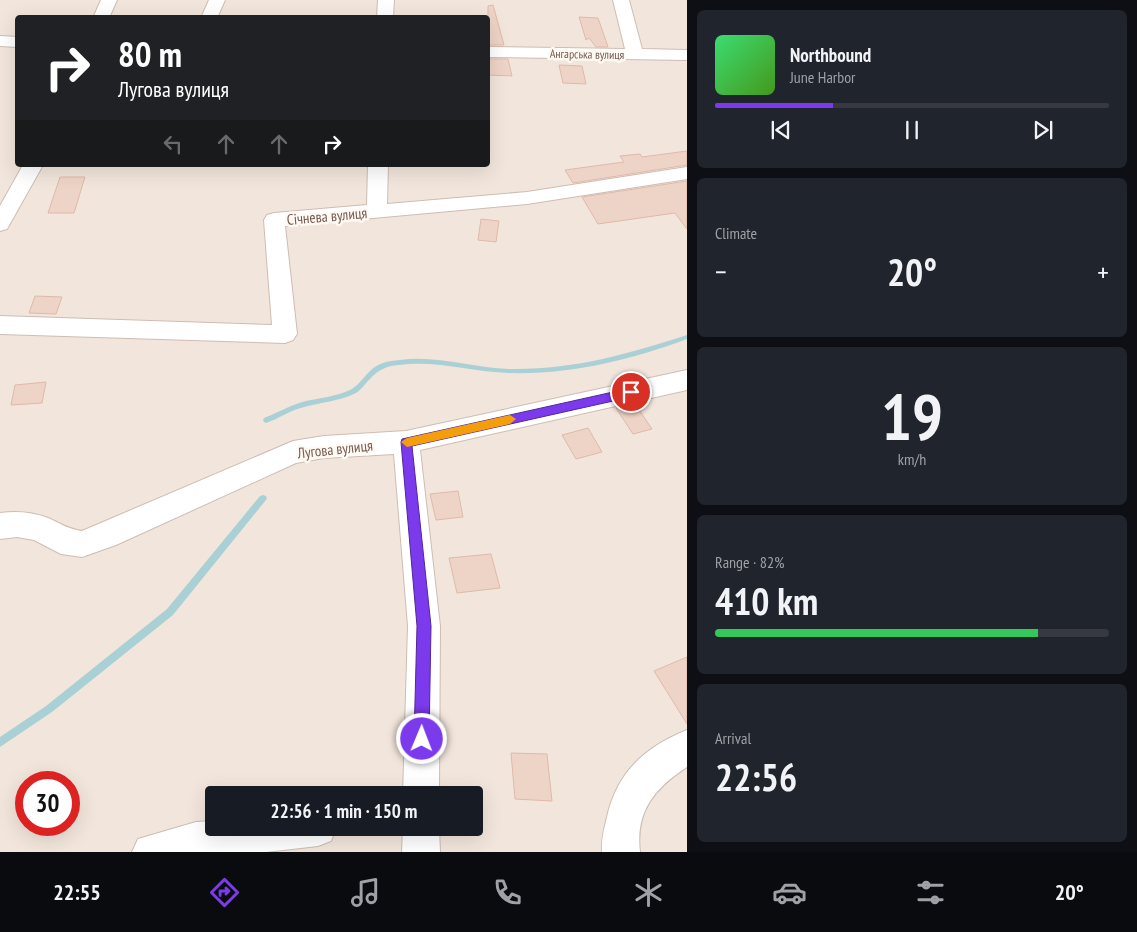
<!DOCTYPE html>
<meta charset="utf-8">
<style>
:root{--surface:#171b24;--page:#20242c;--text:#f1f3f6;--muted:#9ea1a6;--line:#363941;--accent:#7c3aed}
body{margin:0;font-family:"PT Sans Narrow",sans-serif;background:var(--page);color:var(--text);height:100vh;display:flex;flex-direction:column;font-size:19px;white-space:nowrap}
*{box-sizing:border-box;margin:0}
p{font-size:16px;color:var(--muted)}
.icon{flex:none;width:28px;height:28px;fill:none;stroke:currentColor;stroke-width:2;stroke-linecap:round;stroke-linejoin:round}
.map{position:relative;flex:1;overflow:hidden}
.details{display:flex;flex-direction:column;gap:10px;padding:10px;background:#0d0f14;width:450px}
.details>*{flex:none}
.top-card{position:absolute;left:15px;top:15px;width:475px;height:152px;border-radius:5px;box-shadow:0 5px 20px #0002;background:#202124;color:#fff;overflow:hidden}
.speed{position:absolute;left:15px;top:771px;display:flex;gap:10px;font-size:25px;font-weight:700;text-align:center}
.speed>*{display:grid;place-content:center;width:65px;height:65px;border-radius:50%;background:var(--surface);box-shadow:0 5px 20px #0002;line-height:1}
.speed .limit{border:8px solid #d22;background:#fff;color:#111}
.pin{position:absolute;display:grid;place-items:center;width:42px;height:42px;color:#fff;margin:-21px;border:2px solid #fff;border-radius:50%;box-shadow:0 1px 5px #0007}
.me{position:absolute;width:55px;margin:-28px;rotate:1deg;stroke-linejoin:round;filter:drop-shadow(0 0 4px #0008)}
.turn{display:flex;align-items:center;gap:18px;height:105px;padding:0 20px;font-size:22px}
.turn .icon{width:65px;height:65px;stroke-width:2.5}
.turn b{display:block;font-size:35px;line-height:42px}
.lanes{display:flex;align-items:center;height:48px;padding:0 20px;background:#0003;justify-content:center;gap:25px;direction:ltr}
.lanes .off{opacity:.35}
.big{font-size:38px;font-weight:800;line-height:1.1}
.details .tile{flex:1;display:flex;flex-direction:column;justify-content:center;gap:8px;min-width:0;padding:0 18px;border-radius:8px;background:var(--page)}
.details .dial{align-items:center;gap:0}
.dial b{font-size:65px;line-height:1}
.song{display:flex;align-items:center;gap:15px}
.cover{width:60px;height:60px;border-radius:8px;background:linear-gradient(135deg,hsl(140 70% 55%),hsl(100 70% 35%))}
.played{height:5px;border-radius:2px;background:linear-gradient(90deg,var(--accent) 30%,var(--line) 30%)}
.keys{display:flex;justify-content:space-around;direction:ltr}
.heat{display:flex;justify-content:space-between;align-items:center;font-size:28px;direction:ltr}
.charge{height:8px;border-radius:4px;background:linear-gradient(90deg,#34c759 82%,var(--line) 0)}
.trip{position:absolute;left:205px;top:786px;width:278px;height:50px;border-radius:5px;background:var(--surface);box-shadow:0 5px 20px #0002;font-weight:800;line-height:50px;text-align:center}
.dock{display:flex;height:80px;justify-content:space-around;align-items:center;background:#090b0e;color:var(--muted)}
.dock .icon{width:35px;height:35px}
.dock .selected{color:var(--accent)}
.dock b{font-size:22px;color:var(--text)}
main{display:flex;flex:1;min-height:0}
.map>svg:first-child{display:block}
.residential{fill:#f2e6dc;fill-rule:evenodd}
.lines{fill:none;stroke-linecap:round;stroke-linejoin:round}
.stream{fill:#a9d1d5;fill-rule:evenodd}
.building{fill:#eed4c7;stroke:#dfb9a9}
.street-casing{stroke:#cdbdb3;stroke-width:2}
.street{fill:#fff;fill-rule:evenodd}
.route{fill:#7c3aed;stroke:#51269a}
.slow{fill:#f59e0b}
.labels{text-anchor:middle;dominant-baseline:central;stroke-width:5;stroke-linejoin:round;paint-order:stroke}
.far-street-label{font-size:12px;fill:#755b51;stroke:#fef9f3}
.street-label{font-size:15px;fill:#755b51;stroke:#fef9f3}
</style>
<main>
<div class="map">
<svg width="687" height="852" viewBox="0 0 687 852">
<rect width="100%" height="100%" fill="#fbf5ed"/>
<path class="residential" d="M 0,0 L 687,0 L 687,852 L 0,852 ZM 18,18 L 488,18 L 488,165 L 18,165 ZM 26,782 L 69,782 L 69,825 L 26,825 ZM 214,795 L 474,795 L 474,828 L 214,828 Z"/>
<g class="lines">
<path class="stream" d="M 687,335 L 687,339 C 630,360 570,375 509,373 C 472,372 436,360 399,365 C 386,366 378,370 369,380 C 365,384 361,390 356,393 C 339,402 319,402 301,408 C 289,411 278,419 266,423 L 264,422 L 263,420 L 264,418 C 277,413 289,406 302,402 C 318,398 335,397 350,390 C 358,386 363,378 369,372 C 377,363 388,361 400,360 C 437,355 473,368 509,369 C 573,370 628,354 687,335 Z
M 263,495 L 266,496 L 267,498 L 266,500 L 173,615 L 52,712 L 0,747 L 0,737 L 46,706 L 167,609 L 260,496 Z"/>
</g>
<path class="building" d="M 493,5 L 504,45 L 488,45 L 488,6 Z
M 579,17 L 598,18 L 608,47 L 596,47 L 589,38 L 586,40 Z
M 488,59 L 508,59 L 512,76 L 488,75 Z
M 559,65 L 582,66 L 586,84 L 563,83 Z
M 687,151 L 687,165 L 573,183 L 565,170 L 624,162 L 620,156 L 640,154 L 642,157 Z
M 60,177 L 85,177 L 74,213 L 48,213 Z
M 687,181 L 687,229 L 675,213 L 598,224 L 582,197 Z
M 481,219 L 499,221 L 496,242 L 478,240 Z
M 35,296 L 62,297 L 56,314 L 29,313 Z
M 46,382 L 42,403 L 11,405 L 15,385 Z
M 635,404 L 652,429 L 633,434 L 616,408 Z
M 588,428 L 602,452 L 576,459 L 562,435 Z
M 458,491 L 463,517 L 436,520 L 430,494 Z
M 491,554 L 500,588 L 457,593 L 449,558 Z
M 687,657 L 687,724 L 654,671 Z
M 511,753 L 547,754 L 552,801 L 515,799 Z"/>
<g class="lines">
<g class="street-casing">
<path id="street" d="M 101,0 L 117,0 L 109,18 L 93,18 Z
M 209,0 L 225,0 L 217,18 L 201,18 Z
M 378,0 L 394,0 L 393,18 L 377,18 Z
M 613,0 L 629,0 L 642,49 L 687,50 L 687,60 L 488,57 L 488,47 L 625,49 Z
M 0,36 L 18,37 L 18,47 L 0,46 Z
M 23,165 L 43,165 L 7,229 L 0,231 L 0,206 Z
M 368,165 L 388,165 L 387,204 L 527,192 L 687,167 L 687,179 L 527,204 L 285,226 L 297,334 L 293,340 L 285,343 L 0,334 L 0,316 L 272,325 L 264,220 L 267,215 L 274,213 L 367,205 Z
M 687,370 L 687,390 L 420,450 L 440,626 L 439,795 L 403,795 L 408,626 L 394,454 L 324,458 L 296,463 L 116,545 L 82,557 L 61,554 L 34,540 L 17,537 L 0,539 L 0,513 C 16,511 33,512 48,518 C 62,524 65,528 82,531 L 293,441 L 324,436 L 406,431 Z
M 687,730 L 687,767 C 655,788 635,811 640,852 L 602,852 C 601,840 604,829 607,817 C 617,772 645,747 687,730 Z
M 214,821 L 214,828 L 336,828 L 331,841 L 318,846 L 266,852 L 132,852 L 138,839 L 196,822 Z
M 403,828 L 439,828 L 440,852 L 402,852 Z"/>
</g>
<use href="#street" class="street"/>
</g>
<path class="route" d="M 631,388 L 636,392 L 631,397 L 412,446 L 431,626 L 429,739 L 427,744 L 422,746 L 417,744 L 414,739 L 417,626 L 401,442 L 402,439 Z"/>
<path class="slow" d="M 510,415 L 516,419 L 510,424 L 407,447 L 401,442 L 407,438 Z"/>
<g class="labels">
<g class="far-street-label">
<text transform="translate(587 54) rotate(1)">Ангарська вулиця</text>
</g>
<g class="street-label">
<text transform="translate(327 216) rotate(-5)">Січнева вулиця</text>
<text transform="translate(335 449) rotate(-6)">Лугова вулиця</text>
</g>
</g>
</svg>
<div class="speed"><div class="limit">30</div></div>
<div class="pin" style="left:631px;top:392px;background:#d93025"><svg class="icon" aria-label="arrive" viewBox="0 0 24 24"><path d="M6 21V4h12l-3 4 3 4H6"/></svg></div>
<svg class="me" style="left:422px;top:739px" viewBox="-20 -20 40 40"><circle r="17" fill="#7c3aed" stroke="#fff" stroke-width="3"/><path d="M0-11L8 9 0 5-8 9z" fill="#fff"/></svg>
<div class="trip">22:56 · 1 min · 150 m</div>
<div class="top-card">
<div class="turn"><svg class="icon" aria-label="right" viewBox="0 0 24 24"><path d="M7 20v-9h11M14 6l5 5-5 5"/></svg><div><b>80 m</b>Лугова вулиця</div></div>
<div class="lanes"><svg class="icon off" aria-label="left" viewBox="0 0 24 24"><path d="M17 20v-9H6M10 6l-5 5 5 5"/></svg><svg class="icon off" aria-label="ahead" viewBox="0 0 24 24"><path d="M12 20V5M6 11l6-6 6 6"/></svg><svg class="icon off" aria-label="ahead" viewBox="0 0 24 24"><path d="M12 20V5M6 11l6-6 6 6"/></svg><svg class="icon" aria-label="right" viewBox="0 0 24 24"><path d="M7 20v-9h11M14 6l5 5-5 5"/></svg></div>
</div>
</div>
<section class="details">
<div class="tile">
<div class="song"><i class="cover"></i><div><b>Northbound</b><p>June Harbor</p></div></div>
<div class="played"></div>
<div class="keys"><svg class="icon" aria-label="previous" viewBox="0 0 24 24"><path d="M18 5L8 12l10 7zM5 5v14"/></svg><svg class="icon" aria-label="pause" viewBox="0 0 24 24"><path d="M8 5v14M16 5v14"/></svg><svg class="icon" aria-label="next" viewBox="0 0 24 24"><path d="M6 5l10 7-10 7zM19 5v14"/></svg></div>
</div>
<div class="tile"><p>Climate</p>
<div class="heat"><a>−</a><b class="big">20°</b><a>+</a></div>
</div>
<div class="tile dial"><b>19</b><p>km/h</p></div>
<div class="tile"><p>Range · 82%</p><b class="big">410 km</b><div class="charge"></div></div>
<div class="tile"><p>Arrival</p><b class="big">22:56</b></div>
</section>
</main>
<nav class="dock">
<b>22:55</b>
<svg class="icon selected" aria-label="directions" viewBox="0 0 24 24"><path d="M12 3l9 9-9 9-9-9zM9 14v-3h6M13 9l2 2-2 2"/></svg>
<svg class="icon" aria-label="music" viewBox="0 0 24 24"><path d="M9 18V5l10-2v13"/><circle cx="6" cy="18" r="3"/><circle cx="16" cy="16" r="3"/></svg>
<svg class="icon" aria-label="phone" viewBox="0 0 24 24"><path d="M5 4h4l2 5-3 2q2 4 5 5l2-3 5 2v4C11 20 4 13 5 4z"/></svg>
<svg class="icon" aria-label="climate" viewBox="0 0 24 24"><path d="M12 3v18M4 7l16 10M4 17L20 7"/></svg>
<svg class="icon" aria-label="car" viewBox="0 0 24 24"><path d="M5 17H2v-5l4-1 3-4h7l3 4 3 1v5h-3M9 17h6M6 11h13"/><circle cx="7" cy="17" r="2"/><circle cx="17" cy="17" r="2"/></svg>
<svg class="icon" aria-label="filters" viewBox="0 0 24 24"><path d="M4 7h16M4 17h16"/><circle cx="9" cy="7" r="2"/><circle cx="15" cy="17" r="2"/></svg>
<b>20°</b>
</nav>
